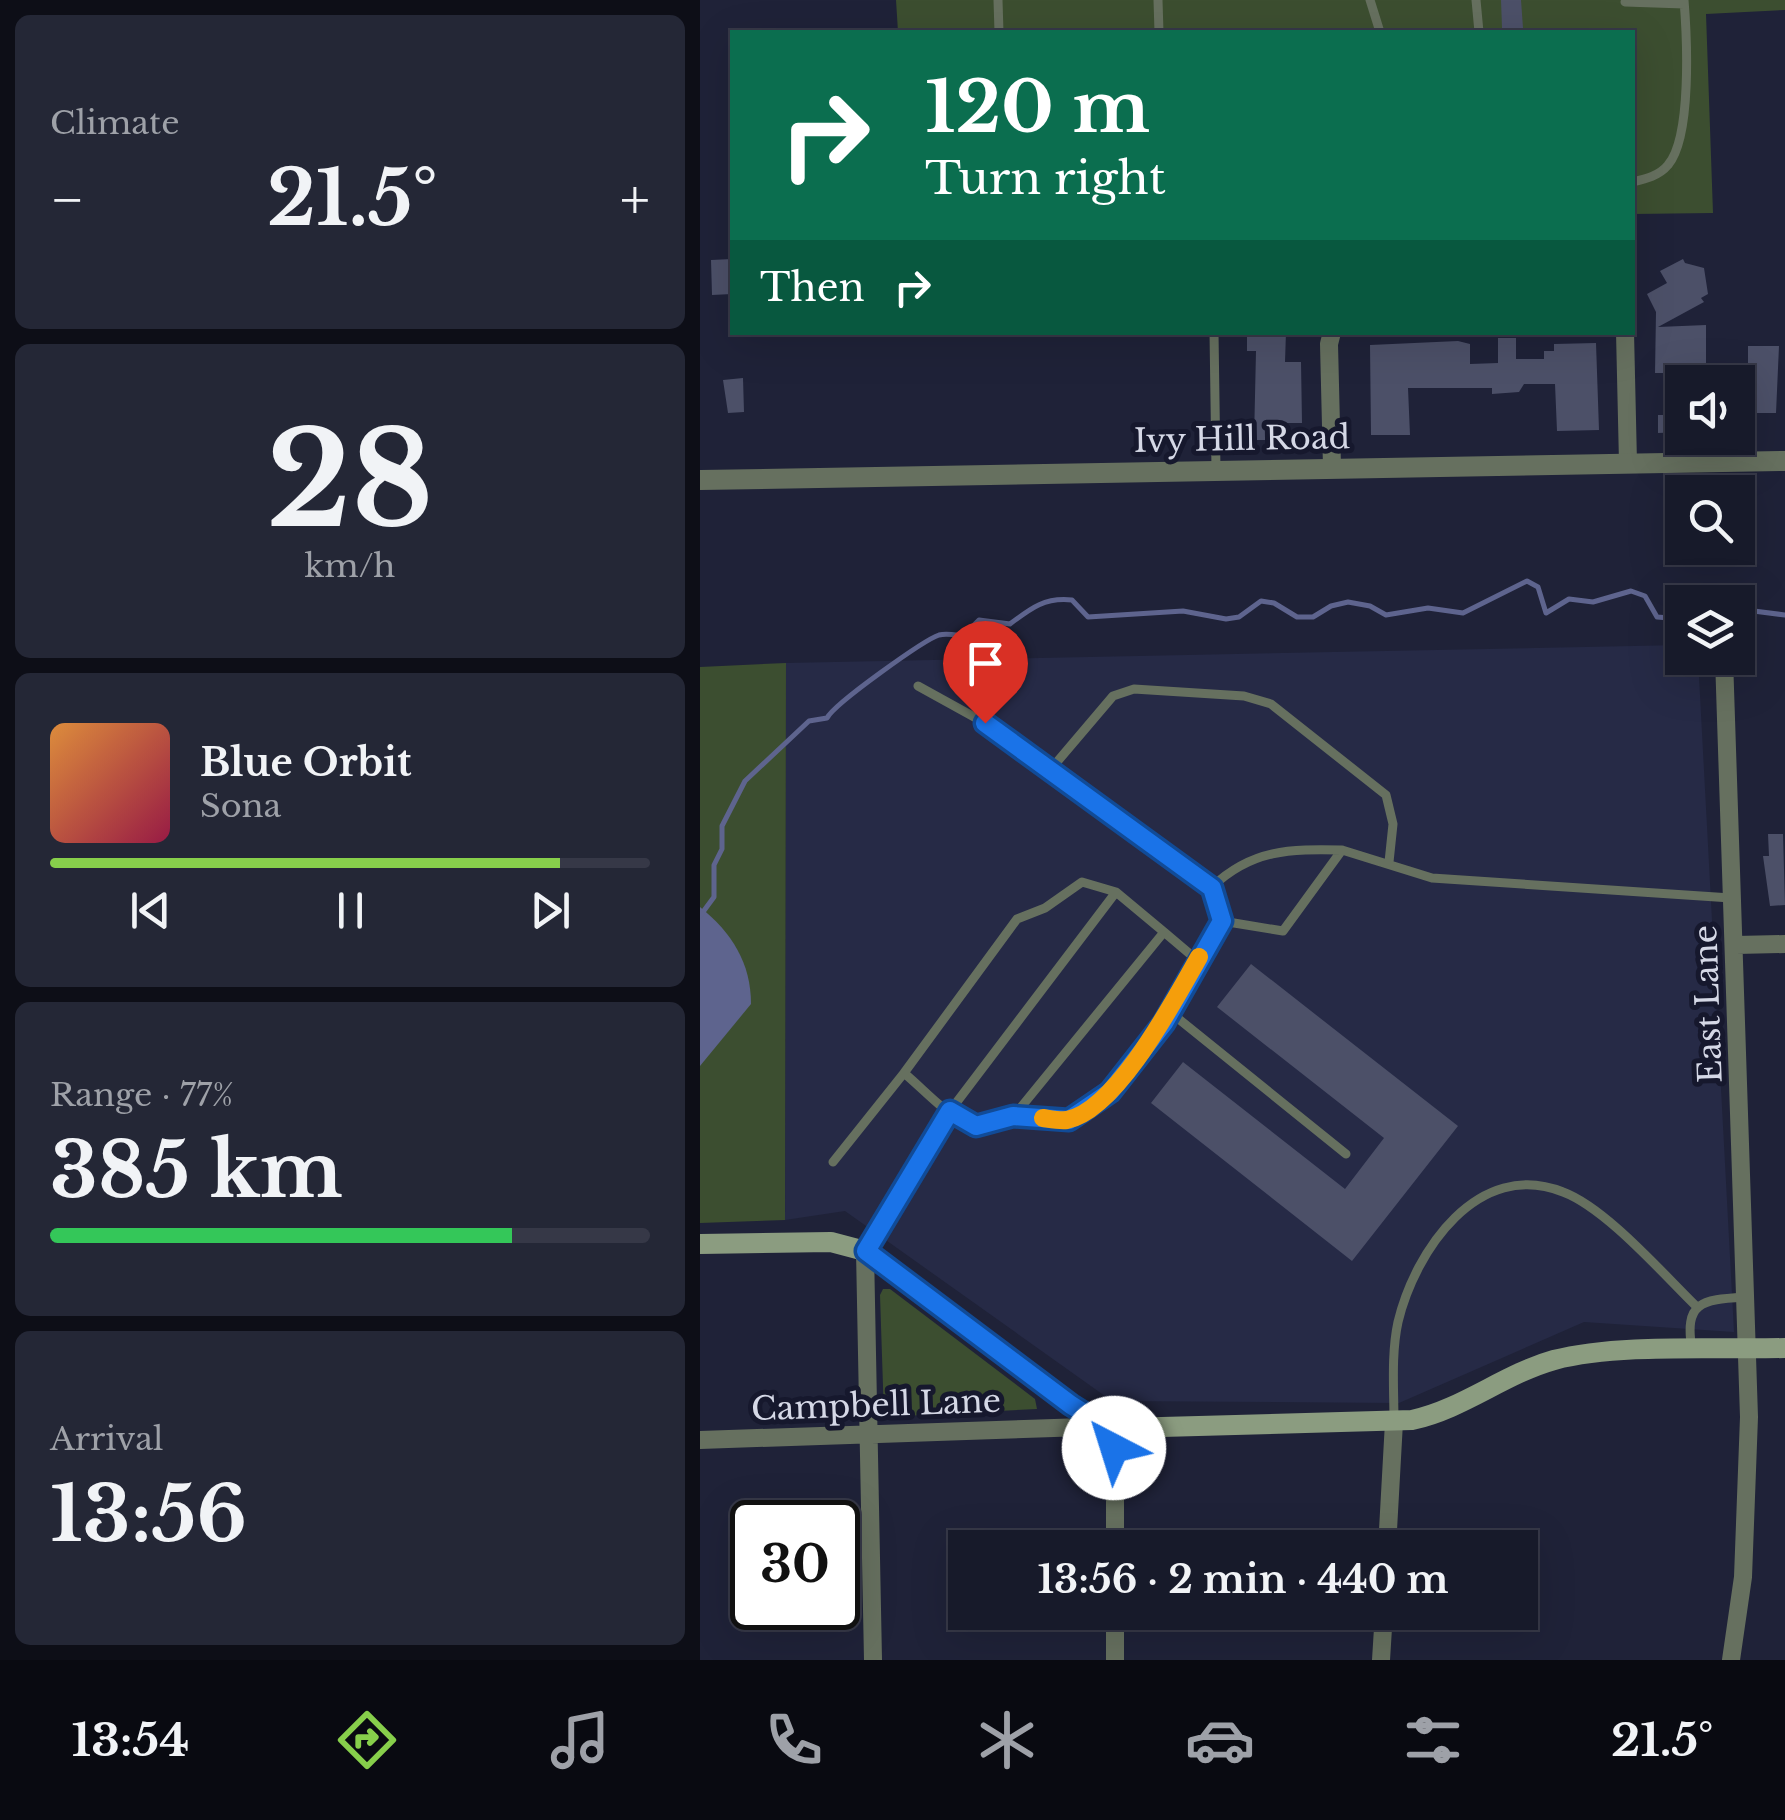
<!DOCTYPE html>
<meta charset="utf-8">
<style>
:root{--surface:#171a2a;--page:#242736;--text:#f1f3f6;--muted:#9ea1a8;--line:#363847;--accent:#87cf4b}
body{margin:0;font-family:"Libre Baskerville",serif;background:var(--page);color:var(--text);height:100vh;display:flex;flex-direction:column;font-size:38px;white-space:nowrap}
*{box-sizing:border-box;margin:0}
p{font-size:32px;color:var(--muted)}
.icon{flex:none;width:55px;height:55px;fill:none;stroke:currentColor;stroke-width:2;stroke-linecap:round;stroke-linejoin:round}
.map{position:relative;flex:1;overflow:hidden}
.side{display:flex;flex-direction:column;gap:15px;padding:15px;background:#0d0e17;width:700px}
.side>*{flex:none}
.banner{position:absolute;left:30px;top:30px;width:905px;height:305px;border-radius:0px;box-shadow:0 10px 40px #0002,0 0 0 2px var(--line);background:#0b6e4f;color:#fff;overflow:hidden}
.fabs{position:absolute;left:965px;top:365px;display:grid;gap:20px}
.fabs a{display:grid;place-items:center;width:90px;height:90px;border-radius:0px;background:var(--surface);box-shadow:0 10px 40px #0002,0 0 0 2px var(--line);font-size:50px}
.speed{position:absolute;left:30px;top:1500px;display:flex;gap:20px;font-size:50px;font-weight:700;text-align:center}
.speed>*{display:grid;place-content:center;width:130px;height:130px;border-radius:50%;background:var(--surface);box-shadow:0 10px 40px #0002,0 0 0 2px var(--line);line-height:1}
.speed .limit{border:5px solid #111;border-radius:15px;background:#fff;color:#111}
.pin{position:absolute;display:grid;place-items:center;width:85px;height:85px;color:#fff;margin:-102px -42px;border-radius:50% 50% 50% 0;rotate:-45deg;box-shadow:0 0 10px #0007}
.pin .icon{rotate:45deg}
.me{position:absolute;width:110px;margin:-55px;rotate:320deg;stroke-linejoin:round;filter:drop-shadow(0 0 8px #0008)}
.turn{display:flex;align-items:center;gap:35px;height:210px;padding:0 30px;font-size:45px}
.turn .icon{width:130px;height:130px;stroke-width:2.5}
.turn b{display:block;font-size:70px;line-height:85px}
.then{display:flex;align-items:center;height:95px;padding:0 30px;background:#0003;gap:20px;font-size:38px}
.big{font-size:75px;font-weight:700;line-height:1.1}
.side .card{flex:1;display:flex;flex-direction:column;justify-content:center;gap:15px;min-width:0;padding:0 35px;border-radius:15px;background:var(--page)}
.side .dial{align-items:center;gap:0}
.dial b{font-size:130px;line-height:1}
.song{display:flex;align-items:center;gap:30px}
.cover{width:120px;height:120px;border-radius:15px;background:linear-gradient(135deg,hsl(30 70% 55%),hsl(340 70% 35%))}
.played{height:10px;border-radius:5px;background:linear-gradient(90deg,var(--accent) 85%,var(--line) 85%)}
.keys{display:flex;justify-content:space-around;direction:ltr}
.heat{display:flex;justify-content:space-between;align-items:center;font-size:55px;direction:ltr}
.charge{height:15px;border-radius:8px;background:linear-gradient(90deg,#34c759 77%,var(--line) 0)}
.trip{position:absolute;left:248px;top:1530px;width:590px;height:100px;border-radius:0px;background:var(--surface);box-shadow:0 10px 40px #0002,0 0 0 2px var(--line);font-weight:700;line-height:100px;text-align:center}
.menu{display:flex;height:160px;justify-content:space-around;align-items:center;background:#090a11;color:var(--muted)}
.menu .icon{width:70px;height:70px}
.menu .on{color:var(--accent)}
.menu b{font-size:45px;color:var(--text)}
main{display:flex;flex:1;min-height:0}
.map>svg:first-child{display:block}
.built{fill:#262a46}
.green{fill:#3c4e30}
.water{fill:#5e648e}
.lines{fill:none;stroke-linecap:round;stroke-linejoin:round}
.stream{stroke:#5e648e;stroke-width:5}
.building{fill:#4c5068}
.service{stroke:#66705f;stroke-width:9}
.minor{stroke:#66705f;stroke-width:18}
.tertiary{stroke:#66705f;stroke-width:20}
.secondary{stroke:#8b9c80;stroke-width:20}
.route-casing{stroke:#114b97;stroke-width:25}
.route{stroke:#1a73e8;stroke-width:18}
.slow{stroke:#f59e0b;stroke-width:18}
.labels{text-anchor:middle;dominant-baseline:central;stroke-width:10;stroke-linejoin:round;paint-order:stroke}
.street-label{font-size:32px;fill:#d5d8e6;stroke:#16182d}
</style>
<main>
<section class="side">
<div class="card"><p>Climate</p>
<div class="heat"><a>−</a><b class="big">21.5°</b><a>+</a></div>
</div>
<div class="card dial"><b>28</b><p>km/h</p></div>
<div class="card">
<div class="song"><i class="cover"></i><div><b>Blue Orbit</b><p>Sona</p></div></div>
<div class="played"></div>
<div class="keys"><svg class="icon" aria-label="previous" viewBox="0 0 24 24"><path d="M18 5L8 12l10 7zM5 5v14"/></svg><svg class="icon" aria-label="pause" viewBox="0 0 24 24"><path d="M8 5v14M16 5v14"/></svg><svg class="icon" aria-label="next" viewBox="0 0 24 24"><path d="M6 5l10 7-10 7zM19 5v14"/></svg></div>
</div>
<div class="card"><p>Range · 77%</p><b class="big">385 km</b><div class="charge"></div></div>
<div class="card"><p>Arrival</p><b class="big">13:56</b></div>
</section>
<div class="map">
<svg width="1085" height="1660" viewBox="0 0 1085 1660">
<rect width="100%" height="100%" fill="#1f2238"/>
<path class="built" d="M 982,645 L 982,658 L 998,658 L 1034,1332 L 884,1322 L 699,1403 L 412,1401 L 145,1211 L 85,1220 L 86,663 Z"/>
<path class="green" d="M 196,0 L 1085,0 L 1085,10 L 1006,14 L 1013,213 L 933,214 L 932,32 L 198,32 Z
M 86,663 L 85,1220 L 0,1223 L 0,667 Z
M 183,1289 L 190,1289 L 335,1399 L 337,1409 L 184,1417 L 180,1295 Z"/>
<path class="water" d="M 0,907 C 32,933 51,963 51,1004 L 0,1066 Z"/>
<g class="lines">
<path class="stream" d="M 1038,609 L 1085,615
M 0,916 L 14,897 L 14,865 L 22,849 L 22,826 L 45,781 L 109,721 L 127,718 C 135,703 224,640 239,635 C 247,633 255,635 263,636 L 279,620 L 310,624 C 331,608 345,597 372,600 L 388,617 L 483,611 L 526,619 L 539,617 L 561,601 L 574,603 L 597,617 L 613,617 L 631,606 L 648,602 L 670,606 L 686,615 L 728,608 L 763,613 L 827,581 L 838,587 L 846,613 L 869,599 L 893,602 L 931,591 L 945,596 L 957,617 L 982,619"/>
</g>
<path class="building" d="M 801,0 L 821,0 L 823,28 L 802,28 Z
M 32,259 L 32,294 L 12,295 L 11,260 Z
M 983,259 L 985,263 L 1004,268 L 1008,294 L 1001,298 L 1004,302 L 958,327 L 1006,325 L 1006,364 L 999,364 L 999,373 L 955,373 L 956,312 L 947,294 L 967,283 L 960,271 Z
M 586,332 L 585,362 L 601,362 L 602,423 L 579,423 L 579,440 L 554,440 L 556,351 L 547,351 L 547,333 Z
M 798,338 L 816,338 L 816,359 L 844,359 L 844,351 L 854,351 L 854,344 L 896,343 L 899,430 L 857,431 L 855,384 L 824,384 L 819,392 L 792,394 L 792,388 L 708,388 L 710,435 L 671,435 L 670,345 L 758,341 L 770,344 L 770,364 L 798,363 Z
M 1048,346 L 1079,346 L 1076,413 L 1054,413 L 1055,388 L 1048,388 Z
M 43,378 L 44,412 L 28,413 L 23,380 Z
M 958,415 L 982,415 L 982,432 L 958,433 Z
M 1068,834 L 1083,834 L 1085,905 L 1070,906 L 1063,856 L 1069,856 Z
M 551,964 L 758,1126 L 652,1261 L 451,1103 L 483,1062 L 645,1189 L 684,1138 L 517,1007 Z"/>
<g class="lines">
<path class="service" d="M 298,0 L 299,32
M 458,0 L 459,32
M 670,0 L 680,32
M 776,0 L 779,32
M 925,2 L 984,4
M 932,182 C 945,179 959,176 968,165 C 992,137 987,37 984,0
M 514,332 L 516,470
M 218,686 L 285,723 L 512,887 L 522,921
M 351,769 L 413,696 L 434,689 L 544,696 L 571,704 L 686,795 L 693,824 L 689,862
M 512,887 C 552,849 590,849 642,850
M 497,960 L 522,921 L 583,931 L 642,850 L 732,878 L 1031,898
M 470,1012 L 646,1154
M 204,1073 L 317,919 L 345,908 L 382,882 L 416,892
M 313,1117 C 329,1118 351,1123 367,1120 C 415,1111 476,1001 497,960 L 464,932
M 133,1162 L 204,1073 C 242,1105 260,1137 313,1117 L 464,932 L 416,892 L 250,1111 L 165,1251
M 992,1350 C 984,1302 1001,1300 1044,1297
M 694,1422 C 694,1390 691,1354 698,1322 C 715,1251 778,1158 863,1192 C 906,1208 963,1274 997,1307"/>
<path class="minor" d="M 925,332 L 928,463
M 632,467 L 629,344 L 632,332
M 1024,658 L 1049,1417 L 1043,1577 L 1031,1660
M 1036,945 L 1085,944
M 165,1251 L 173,1660
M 0,1440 L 415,1426 L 415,1548
M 687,1548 L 694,1422
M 415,1612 L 415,1660
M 681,1660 L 684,1612"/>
<path class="tertiary" d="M 0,480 L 1085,461"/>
<path class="secondary" d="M 0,1244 L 131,1242 L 165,1251 L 371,1405 L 403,1423 L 425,1428 L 712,1420 C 763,1409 804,1374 854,1360 C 920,1343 1015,1350 1085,1348"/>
</g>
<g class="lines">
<g class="route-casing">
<path id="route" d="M 285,723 L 512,888 L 522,921 L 464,1023 L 410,1092 L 369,1120 L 313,1116 L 276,1126 L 250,1111 L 166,1251 L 371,1405 L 395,1420 L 415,1426 L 414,1448"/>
</g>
<use href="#route" class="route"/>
<path class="slow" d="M 343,1118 C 350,1119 360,1121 367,1120 C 417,1110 475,999 499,957"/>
</g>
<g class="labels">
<g class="street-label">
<text transform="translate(542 439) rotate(-1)">Ivy Hill Road</text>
<text transform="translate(1008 1004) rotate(-92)">East Lane</text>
<text transform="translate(176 1405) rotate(-2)">Campbell Lane</text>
</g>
</g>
</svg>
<div class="fabs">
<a><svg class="icon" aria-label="sound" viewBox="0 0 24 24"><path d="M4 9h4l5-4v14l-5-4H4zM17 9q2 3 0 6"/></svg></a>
<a><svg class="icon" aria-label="search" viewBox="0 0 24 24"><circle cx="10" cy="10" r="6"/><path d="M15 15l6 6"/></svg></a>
<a><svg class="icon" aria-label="layers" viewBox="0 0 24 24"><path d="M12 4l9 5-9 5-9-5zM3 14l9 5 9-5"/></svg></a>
</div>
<div class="speed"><div class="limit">30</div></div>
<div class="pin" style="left:285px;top:723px;background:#d93025"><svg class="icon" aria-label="arrive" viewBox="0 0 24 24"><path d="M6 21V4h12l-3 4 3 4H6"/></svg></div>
<svg class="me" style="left:414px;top:1448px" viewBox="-20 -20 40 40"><circle r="19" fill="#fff"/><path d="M0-13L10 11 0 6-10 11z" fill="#1a73e8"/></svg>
<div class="trip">13:56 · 2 min · 440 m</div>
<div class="banner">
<div class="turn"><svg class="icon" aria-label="right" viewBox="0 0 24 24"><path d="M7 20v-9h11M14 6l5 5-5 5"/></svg><div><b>120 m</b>Turn right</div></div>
<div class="then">Then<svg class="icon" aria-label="right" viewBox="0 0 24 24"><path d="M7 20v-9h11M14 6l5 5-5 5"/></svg></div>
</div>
</div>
</main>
<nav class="menu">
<b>13:54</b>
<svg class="icon on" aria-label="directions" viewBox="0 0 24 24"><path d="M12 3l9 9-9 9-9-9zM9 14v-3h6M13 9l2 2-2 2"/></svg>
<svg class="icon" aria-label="music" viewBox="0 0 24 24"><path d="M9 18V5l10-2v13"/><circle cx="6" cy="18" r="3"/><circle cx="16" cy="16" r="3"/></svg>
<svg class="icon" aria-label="phone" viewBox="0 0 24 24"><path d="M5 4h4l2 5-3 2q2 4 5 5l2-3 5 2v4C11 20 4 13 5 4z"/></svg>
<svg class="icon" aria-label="climate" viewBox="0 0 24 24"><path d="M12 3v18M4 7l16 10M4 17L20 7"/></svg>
<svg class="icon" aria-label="car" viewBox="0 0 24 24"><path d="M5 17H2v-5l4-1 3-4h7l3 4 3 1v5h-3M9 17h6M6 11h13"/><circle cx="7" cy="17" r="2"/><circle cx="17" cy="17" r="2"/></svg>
<svg class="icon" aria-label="filters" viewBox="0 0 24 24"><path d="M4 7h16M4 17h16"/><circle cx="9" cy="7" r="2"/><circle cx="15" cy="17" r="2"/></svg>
<b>21.5°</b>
</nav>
